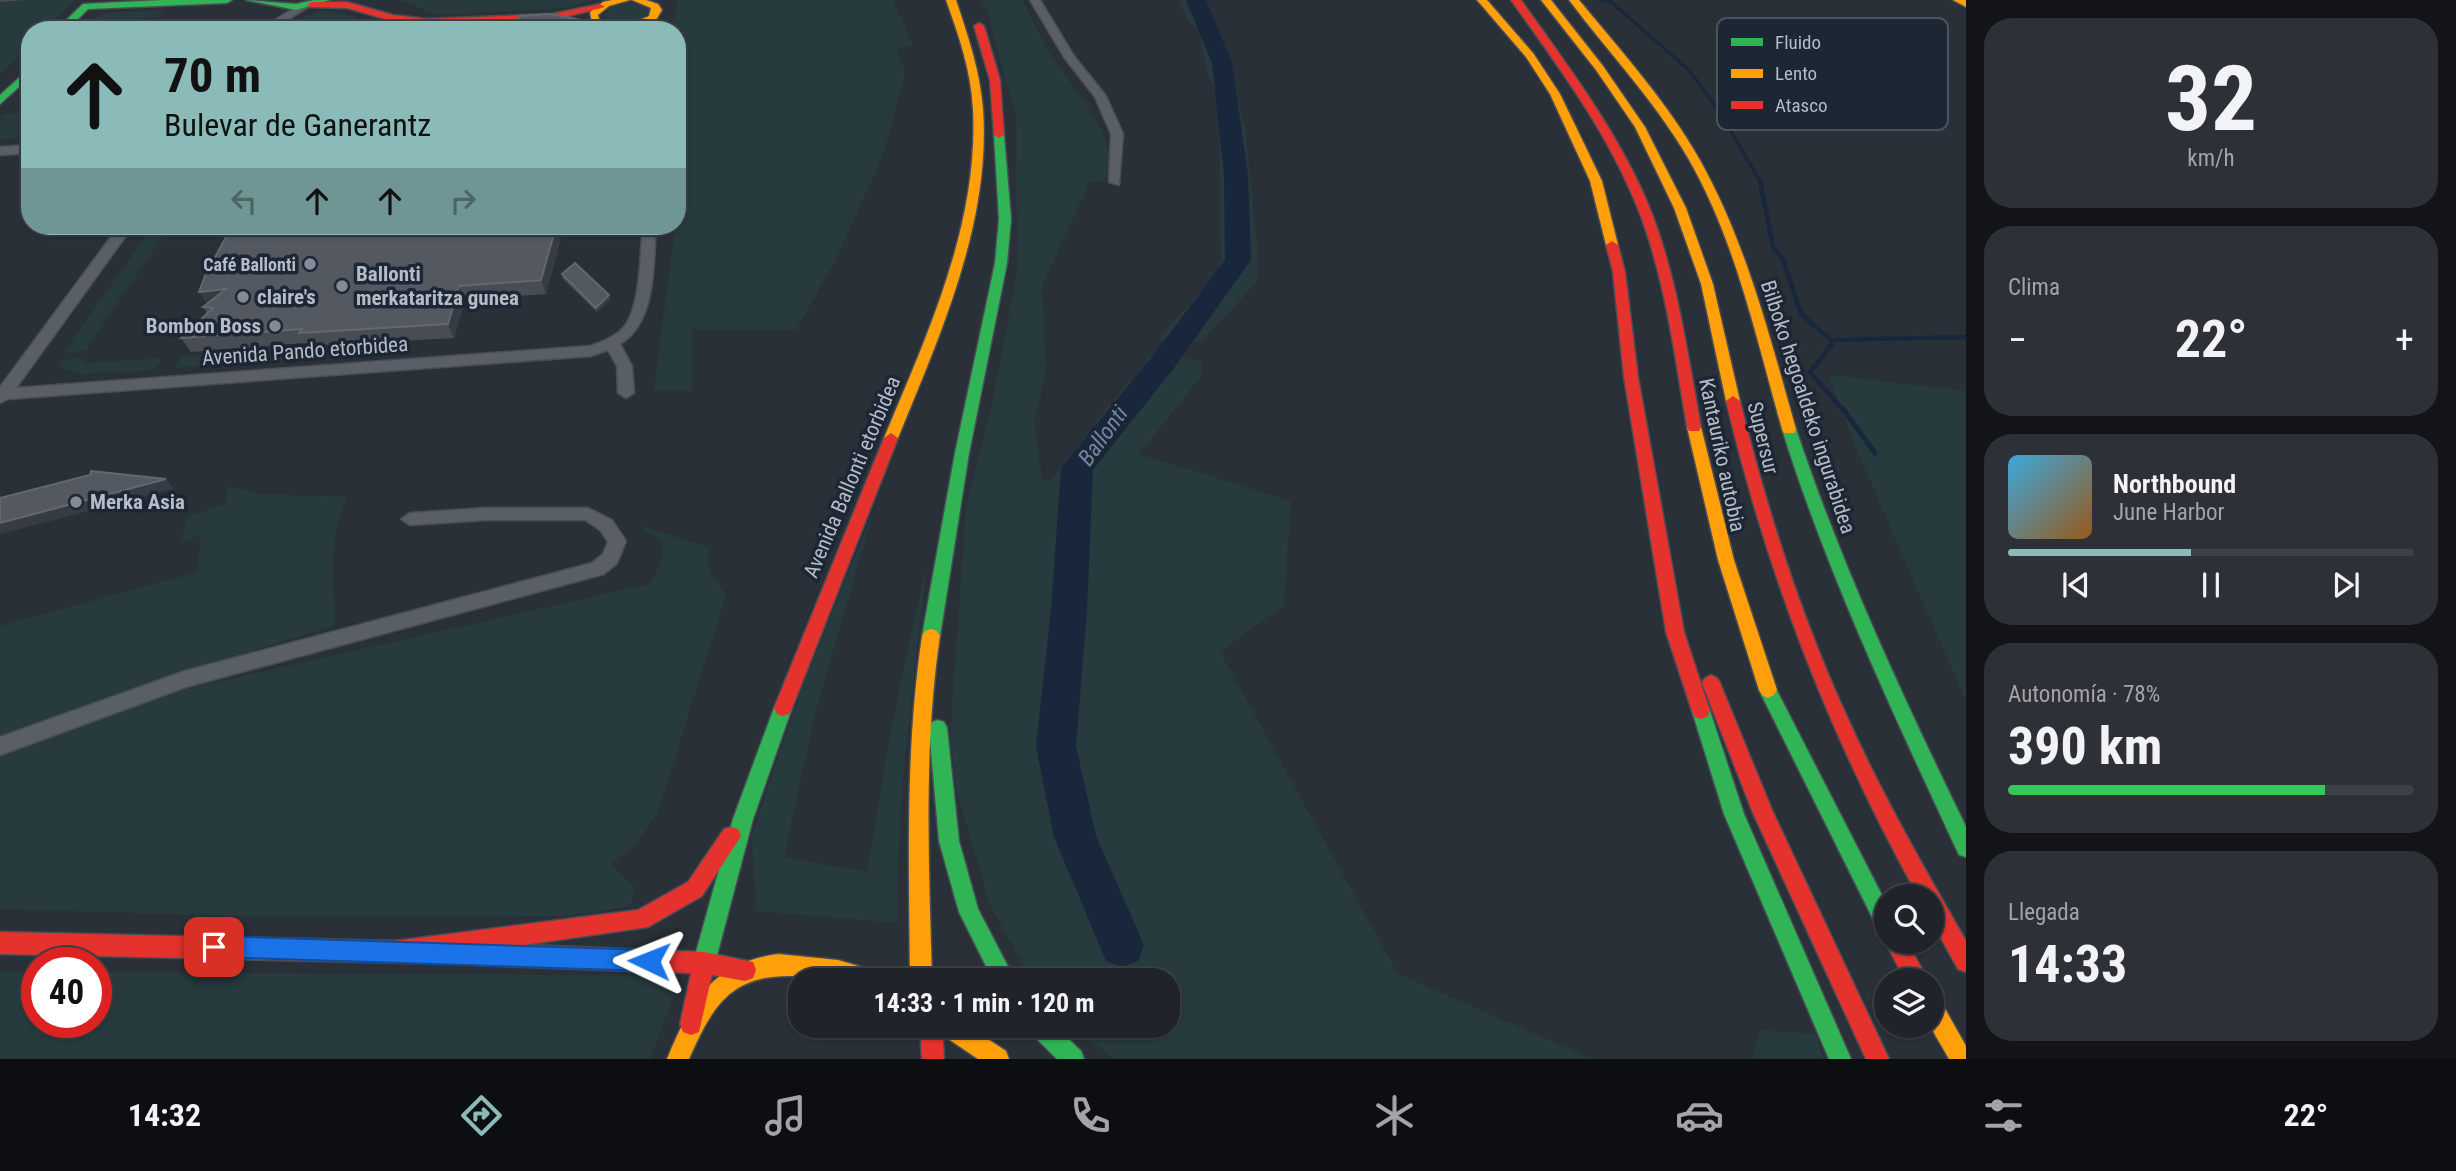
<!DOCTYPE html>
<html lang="es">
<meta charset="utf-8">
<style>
:root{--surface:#20242a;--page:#2d3036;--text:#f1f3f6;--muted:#a2a4a8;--line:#3d4147;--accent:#8bbbb9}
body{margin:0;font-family:"Roboto Condensed",sans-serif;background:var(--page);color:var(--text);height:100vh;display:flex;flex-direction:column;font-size:26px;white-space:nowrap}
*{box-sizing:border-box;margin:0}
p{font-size:23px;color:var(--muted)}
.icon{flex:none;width:38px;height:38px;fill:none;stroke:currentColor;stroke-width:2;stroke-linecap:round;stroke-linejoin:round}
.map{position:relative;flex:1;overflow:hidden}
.drawer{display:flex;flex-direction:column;gap:18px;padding:18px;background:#121417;width:490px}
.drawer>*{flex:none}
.hud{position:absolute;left:21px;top:21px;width:665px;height:214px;border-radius:28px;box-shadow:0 2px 5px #0004,0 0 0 2px var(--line);background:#8bbbb9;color:#111;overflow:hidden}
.fabs{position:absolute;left:1874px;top:884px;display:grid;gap:14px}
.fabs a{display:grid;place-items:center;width:70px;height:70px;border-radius:50%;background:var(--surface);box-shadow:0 2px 5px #0004,0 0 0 2px var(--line);font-size:35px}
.speed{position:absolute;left:21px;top:947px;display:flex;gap:14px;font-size:35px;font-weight:700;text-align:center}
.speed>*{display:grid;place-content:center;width:91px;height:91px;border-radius:50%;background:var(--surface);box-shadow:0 2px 5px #0004,0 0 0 2px var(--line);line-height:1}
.speed .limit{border:10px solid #d22;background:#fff;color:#111}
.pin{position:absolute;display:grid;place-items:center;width:60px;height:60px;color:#fff;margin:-30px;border-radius:14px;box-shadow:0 4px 10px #0006}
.me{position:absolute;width:77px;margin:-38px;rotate:272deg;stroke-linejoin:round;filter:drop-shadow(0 0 5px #0008)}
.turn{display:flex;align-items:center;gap:24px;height:147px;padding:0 28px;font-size:32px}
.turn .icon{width:91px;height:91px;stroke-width:2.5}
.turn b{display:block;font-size:49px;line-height:60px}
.lanes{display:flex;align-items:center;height:66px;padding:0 28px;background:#0003;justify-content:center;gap:35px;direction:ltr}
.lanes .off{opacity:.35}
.big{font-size:52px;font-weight:700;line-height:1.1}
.drawer .card{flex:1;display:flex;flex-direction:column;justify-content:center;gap:10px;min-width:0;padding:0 24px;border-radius:28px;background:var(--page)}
.drawer .dial{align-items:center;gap:0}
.dial b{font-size:91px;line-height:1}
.song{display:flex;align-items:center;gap:21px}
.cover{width:84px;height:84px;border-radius:10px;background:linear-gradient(135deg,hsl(200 70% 55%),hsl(30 70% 35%))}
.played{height:7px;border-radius:4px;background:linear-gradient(90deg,var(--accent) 45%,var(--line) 45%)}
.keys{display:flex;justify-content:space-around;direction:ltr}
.heat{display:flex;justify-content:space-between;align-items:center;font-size:38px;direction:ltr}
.charge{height:10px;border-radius:5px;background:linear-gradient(90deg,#34c759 78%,var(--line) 0)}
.trip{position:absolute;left:788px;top:968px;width:392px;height:70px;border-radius:28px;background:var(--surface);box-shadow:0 2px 5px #0004,0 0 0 2px var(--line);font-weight:700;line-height:70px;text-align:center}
.tabs{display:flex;height:112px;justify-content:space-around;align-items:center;background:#0d0e11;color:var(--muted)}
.tabs .icon{width:49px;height:49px}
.tabs .active{color:var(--accent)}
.tabs b{font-size:32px;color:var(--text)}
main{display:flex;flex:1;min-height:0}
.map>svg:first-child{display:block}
.green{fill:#273a3e}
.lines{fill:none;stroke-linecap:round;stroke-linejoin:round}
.stream-far2{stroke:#19273c;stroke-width:3.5}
.stream-far1{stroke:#19273c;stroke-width:4.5}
.stream{stroke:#19273c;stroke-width:5}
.river{fill:#19273c;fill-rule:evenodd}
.street-casing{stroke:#484c55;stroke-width:3}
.fast-casing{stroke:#484c55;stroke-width:3}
.slow-casing{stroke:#484c55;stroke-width:3}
.jam-casing{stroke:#484c55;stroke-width:3}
.street{fill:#5a5e66;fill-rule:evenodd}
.fast{fill:#30b455;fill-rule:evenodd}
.slow{fill:#ff9f0a;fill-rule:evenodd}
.jam{fill:#e5322d;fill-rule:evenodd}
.wall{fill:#474c55}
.shaded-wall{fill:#373c44}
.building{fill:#535861;stroke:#626872;stroke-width:2}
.route{fill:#1a73e8;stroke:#114b97;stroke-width:2}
.poi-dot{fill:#848b96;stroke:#1d2633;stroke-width:2.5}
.labels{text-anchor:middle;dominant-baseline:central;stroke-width:7;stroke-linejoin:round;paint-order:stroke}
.far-poi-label{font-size:18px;font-weight:bold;fill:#b4bcc9;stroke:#1d2633;text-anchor:end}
.poi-label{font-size:21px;font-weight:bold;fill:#b4bcc9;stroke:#1d2633;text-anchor:start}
.street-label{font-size:21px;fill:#b4bcc9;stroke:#1d2633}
.water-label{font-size:23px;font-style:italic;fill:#6d86a8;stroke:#1d2633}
.key{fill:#1d2633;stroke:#4a5360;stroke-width:2}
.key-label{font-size:19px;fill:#b4bcc9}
</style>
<main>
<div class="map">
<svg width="1966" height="1059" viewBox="0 0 1966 1059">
<rect width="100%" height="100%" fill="#2a3038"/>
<path class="green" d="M 0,0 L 76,0 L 45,30 L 30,30 L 30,45 L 0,74 Z
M 399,0 L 595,0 L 565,8 L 438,15 Z
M 678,0 L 893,0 L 913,45 L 897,49 L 905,72 L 884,153 L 836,259 L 796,330 L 692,329 L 692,391 L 654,390 L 687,135 L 677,127 L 677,30 L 660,30 L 673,21 Z
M 981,0 L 1022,0 C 1033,21 1043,43 1056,63 C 1075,91 1128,147 1103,182 L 1090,181 L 1042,286 L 1046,371 L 1034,423 L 1042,479 L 1051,480 L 1126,384 L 1146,374 L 1147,356 L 1201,360 L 1202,375 L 1139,454 L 1291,501 L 1284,605 L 1220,652 L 1398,974 L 1592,1059 L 1114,1059 L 1072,1026 L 1167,1026 L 1167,980 L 1032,980 L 990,905 L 956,789 L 950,736 L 966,507 L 991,407 L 1017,273 L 1016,118 L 988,14 Z
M 1178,0 L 1203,0 L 1215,28 C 1186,30 1190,24 1178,0 Z
M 634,3 L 649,9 L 649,14 C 637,23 614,28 603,16 L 613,6 Z
M 164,10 L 157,18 L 106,20 L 96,30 L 84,30 L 99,15 L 106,13 Z
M 324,10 L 354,16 L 365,30 L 292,30 L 302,17 Z
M 1219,37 L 1244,121 L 1257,243 L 1257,282 L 1201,342 L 1157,340 L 1221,269 L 1219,102 L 1208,73 L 1200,38 Z
M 30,113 L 30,138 L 0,139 L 1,114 Z
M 153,226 L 170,226 L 86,350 L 63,353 Z
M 379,342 L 374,353 L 175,368 L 180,356 Z
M 81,356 L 82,361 L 87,363 L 162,358 L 155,370 L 79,374 L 61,368 L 59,362 Z
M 1829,375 L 1966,391 L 1966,701 L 1852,439 Z
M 227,486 L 262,494 L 348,497 C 327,536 334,583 335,626 L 191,669 L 0,741 L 0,626 L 198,572 L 200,536 L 181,541 L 187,517 L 226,504 Z
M 874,510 L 816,710 L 784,857 L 867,872 L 892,724 L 928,557 C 915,678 895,801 898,923 L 757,911 L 751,838 L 807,673 Z
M 638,525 L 708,547 L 709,571 L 726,595 L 658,812 L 636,845 L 610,864 L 636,888 L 630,907 L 562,916 L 275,917 L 0,909 L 0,755 L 168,693 L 649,584 L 662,562 L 663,543 Z
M 0,971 L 37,972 L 37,1022 L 96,1022 L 96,972 L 671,976 L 675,993 L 650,1059 L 0,1059 Z
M 1759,1030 L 1816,1034 L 1823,1059 L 1753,1059 Z"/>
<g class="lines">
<path class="stream-far2" d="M 1601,0 L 1611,2 L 1689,70 L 1723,117 L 1761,183"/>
<path class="stream-far1" d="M 1760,181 L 1773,247 L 1783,259 L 1801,314 L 1831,340
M 1831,340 L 1832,344 L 1810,372 L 1844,411
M 1831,340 L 1966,337"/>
<path class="stream" d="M 1843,409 L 1875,453"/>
<path class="river" d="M 1186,0 L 1206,0 L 1232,63 L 1248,175 L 1251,260 L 1174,368 L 1093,470 L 1087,610 L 1076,746 L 1096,836 L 1144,945 L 1138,961 L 1122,967 L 1106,961 L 1054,837 L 1036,746 L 1051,610 L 1061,468 L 1154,354 L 1225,260 L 1224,175 L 1212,63 Z"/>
<g class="street-casing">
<path id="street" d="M 1030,0 L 1040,0 L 1074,56 L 1106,96 L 1123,134 L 1119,185 L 1109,182 L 1111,134 L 1095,97 L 1064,57 Z
M 301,4 L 310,6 L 279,25 L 270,23 Z
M 30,145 L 30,153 L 0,155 L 0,147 Z
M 119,226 L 133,226 L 16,388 L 590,346 C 601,342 615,337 623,328 C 641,308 640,253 643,226 L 656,226 C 653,264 657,322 620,344 L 632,366 L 634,393 L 626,398 L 618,393 L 617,366 L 608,350 L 591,356 L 8,399 L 0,403 L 0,387 Z
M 485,508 L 588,508 L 612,520 L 626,541 L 617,563 L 604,574 L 186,687 L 0,755 L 0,737 L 185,671 L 592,563 L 603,554 L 608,542 L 600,530 L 585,520 L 485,520 L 410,525 L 401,519 L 410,513 Z"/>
</g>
<g class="fast-casing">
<path id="fast" d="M 163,0 L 232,0 L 227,3 L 88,9 L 67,30 L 56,30 L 83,4 Z
M 246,0 L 296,4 L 314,0 L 330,0 L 296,10 Z
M 30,68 L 30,77 L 0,104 L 0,95 Z
M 999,132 L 1004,135 L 1011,219 L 1007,263 L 969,453 L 940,636 L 937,641 L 931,643 L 925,641 L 922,636 L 955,453 L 995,263 L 999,219 L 994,135 Z
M 1789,424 L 1796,429 C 1842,567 1903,697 1966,827 L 1966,857 L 1959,855 C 1894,715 1828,576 1782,429 Z
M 1768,682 L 1774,685 L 1886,903 L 1886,934 L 1879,931 L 1759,690 L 1762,685 Z
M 783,700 L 789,702 L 792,708 L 753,819 L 715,963 L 712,971 L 704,974 L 696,971 L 693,963 L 733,819 L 774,708 L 777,702 Z
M 1701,703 L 1707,705 L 1710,711 L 1744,814 L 1851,1059 L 1829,1059 L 1724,814 L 1692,711 L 1695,705 Z
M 938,720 L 944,722 L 947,728 L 959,841 L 978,909 L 1015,980 L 993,980 L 959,912 L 939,841 L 929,728 L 932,722 Z
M 1029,1026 L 1055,1026 L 1081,1051 L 1084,1059 L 1057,1059 L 1032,1034 Z"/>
</g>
<g class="slow-casing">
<path id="slow" d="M 612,0 L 630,0 L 609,6 L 598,15 L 599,19 C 617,27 632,24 649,16 L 651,8 L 632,0 L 646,0 L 658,4 L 662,10 L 656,20 C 635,30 614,33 592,23 L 590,12 L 603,2 Z
M 946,0 L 956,0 C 968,36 980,71 983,109 C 991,223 940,335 898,438 L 891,443 L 884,438 C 927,335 979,224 973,109 C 971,71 959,36 946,0 Z
M 1477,0 L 1487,0 L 1533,53 L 1560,94 L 1602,181 L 1618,245 L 1616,248 L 1612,249 L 1606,245 L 1590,181 L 1550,94 L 1526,57 Z
M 1541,0 L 1551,0 L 1603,66 L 1645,127 L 1686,208 L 1713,284 L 1740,401 L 1738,404 L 1733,406 L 1726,401 L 1701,284 L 1674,208 L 1635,127 L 1596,70 Z
M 1569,0 L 1579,0 C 1622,52 1668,103 1701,162 C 1747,245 1770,338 1796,429 L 1794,433 L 1784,433 L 1782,429 C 1756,338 1736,241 1688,158 C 1654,100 1609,53 1569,0 Z
M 1953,0 L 1966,0 L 1966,7 Z
M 1694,422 L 1701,427 L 1734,560 L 1777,690 L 1774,695 L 1768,698 L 1762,695 L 1759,690 L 1718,560 L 1687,427 Z
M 931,629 L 937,631 L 940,636 C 923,751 929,865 932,980 L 910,980 C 909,865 905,750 922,636 L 925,631 Z
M 778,954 L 838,960 L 879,972 L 882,980 C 866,980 849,981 833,980 C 820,979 808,976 795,976 C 731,974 713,1005 689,1059 L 667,1059 C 691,1001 712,963 778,954 Z
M 1932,997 L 1940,1000 L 1966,1046 L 1966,1059 L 1949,1059 L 1930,1026 L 1932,1026 Z
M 938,1026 L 968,1026 L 1006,1051 L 1009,1059 L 978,1059 L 941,1034 Z"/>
</g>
<g class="jam-casing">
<path id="jam" d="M 1511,0 L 1521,0 C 1567,65 1617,130 1648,204 C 1677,274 1687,352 1701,427 L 1699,431 L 1689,431 L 1687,427 C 1674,352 1665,275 1636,204 C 1606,130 1557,65 1511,0 Z
M 312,2 L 347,2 L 393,15 L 427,19 L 552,14 L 600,4 L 605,7 L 552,20 L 427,25 L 392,21 L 347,8 L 309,7 L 307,5 Z
M 979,23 L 984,26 L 1000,80 L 1004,135 L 999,138 L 994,135 L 990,80 L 974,26 Z
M 1612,241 L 1618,245 L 1625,272 L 1638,377 L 1684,632 L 1710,711 L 1707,717 L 1701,719 L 1695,717 L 1692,711 L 1666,632 L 1624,377 L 1613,272 L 1606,245 Z
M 1733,396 L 1740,401 C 1767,510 1801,617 1848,719 C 1883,796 1924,868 1966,941 L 1966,972 L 1958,969 L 1932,922 L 1932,896 L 1918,896 C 1830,737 1768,577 1726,401 Z
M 891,433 L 898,438 L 792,708 L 789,714 L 783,716 L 777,714 L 774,708 L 884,438 Z
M 1711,675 L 1717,678 L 1720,683 L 1772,810 L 1889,1059 L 1866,1059 L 1753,813 L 1702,683 L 1705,678 Z
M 731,827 L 738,829 L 741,836 L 702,896 L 648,927 L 524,945 L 704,952 L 753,962 L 756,970 L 753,978 L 745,981 L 712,975 L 699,1032 L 691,1035 L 683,1032 L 680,1024 L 691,973 L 477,965 L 470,961 L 467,953 L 420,959 L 412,963 L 0,954 L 0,932 L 395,941 L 638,910 L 688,882 L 724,829 Z
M 1886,940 L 1907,942 L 1928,980 L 1905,980 L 1889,949 Z
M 920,1026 L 942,1026 L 944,1059 L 922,1059 Z"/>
</g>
<use href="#street" class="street"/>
<use href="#fast" class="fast"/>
<use href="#slow" class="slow"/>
<use href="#jam" class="jam"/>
</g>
<path class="wall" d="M 0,0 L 25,0 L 0,2 Z
M 564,226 L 546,294 L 465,300 L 454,338 L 308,346 L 305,343 L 191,352 L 181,338 L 207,313 L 203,307 L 207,304 L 214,259 Z
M 562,274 L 609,295 L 610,300 L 597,312 L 563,279 Z"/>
<path class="shaded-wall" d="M 556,226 L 564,226 L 546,294 L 541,280 Z
M 459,286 L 465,300 L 454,338 L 448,324 Z
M 226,289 L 208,306 L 199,292 Z
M 609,295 L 610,300 L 597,312 L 596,308 Z
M 166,479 L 174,489 L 0,534 L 0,523 Z"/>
<path class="building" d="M 550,14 L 586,21 L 592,30 L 287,30 L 289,27 L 467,20 L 465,23 L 518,20 L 519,16 Z
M 232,226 L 556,226 L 541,280 L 459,286 L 448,324 L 299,333 L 302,329 L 181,338 L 213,308 L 203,307 L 226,289 L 199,292 L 211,260 L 214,259 Z
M 575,263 L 609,295 L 596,308 L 562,274 Z
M 91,471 L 166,479 L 0,523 L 0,498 L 90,475 Z"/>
<path class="route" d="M 214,936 L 649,950 L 656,953 L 659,961 L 656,968 L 649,971 L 214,957 L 206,954 L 203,947 L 206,939 Z"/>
<g class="poi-dot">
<circle cx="310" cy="264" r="7"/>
<circle cx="342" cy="286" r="7"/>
<circle cx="243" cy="297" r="7"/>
<circle cx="275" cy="326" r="7"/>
<circle cx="76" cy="502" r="7"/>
</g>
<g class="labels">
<g class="far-poi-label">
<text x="296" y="264">Café Ballonti</text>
</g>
<g class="poi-label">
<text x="356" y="274">Ballonti<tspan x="356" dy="24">merkataritza gunea</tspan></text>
<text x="257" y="297">claire's</text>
<text x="261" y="326" text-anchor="end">Bombon Boss</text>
<text x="90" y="502">Merka Asia</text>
</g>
<g class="street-label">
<text transform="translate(305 351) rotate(-4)">Avenida Pando etorbidea</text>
<text transform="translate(1808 407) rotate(72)">Bilboko hegoaldeko ingurabidea</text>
<text transform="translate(1763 438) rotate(76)">Supersur</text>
<text transform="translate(1722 455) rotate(78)">Kantauriko autobia</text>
<text transform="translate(852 477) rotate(-67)">Avenida Ballonti etorbidea</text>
</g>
<g class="water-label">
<text transform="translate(1103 436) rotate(-54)">Ballonti</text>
</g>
</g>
<rect x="1717" y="18" width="231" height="112" rx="10" class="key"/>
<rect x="1731" y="38" width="32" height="8" fill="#30b455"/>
<rect x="1731" y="69" width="32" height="9" fill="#ff9f0a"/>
<rect x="1731" y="101" width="32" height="8" fill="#e5322d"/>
<g class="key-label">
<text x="1775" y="49">Fluido</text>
<text x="1775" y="80">Lento</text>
<text x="1775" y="112">Atasco</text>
</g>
</svg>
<div class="fabs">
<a><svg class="icon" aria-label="search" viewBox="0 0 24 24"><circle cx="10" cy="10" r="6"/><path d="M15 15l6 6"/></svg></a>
<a><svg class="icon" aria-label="layers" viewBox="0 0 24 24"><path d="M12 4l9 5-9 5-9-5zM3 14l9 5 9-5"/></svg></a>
</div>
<div class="speed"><div class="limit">40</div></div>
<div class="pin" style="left:214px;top:947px;background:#d93025"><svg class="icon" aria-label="arrive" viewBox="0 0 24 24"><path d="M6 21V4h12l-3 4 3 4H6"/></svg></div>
<svg class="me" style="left:649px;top:961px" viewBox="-20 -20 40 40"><path d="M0-17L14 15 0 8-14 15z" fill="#1a73e8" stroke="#fff" stroke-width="4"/></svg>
<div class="trip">14:33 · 1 min · 120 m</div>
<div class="hud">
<div class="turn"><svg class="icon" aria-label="ahead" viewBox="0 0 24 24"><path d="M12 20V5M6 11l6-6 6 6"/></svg><div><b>70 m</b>Bulevar de Ganerantz</div></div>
<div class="lanes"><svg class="icon off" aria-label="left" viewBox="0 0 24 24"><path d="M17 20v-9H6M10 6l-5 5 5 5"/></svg><svg class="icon" aria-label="ahead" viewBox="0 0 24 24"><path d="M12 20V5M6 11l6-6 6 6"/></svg><svg class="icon" aria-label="ahead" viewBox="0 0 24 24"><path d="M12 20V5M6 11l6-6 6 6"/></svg><svg class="icon off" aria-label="right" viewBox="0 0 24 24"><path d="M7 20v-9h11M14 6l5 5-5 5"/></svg></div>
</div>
</div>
<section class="drawer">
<div class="card dial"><b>32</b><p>km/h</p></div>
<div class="card"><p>Clima</p>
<div class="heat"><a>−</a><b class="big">22°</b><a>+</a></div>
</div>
<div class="card">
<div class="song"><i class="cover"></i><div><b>Northbound</b><p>June Harbor</p></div></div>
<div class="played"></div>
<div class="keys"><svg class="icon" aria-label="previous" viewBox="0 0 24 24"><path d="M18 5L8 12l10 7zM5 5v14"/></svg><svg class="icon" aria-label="pause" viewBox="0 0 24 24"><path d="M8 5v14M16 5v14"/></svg><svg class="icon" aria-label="next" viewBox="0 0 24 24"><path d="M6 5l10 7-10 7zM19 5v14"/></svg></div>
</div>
<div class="card"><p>Autonomía · 78%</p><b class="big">390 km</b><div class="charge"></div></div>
<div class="card"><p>Llegada</p><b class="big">14:33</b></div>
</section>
</main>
<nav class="tabs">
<b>14:32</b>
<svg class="icon active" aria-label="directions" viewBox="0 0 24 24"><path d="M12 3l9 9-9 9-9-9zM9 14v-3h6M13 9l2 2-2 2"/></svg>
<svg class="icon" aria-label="music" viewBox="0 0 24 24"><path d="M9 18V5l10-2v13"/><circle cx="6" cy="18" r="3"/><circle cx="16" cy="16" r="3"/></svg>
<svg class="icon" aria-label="phone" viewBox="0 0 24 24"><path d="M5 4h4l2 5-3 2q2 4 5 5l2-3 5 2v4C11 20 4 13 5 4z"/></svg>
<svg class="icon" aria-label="climate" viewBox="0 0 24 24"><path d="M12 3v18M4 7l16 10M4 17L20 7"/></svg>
<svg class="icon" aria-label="car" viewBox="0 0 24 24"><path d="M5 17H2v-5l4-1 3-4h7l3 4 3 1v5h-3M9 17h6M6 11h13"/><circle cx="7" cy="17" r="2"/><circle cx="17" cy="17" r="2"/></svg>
<svg class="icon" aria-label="filters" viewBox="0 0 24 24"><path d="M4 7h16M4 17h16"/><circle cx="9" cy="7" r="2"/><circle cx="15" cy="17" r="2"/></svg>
<b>22°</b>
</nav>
